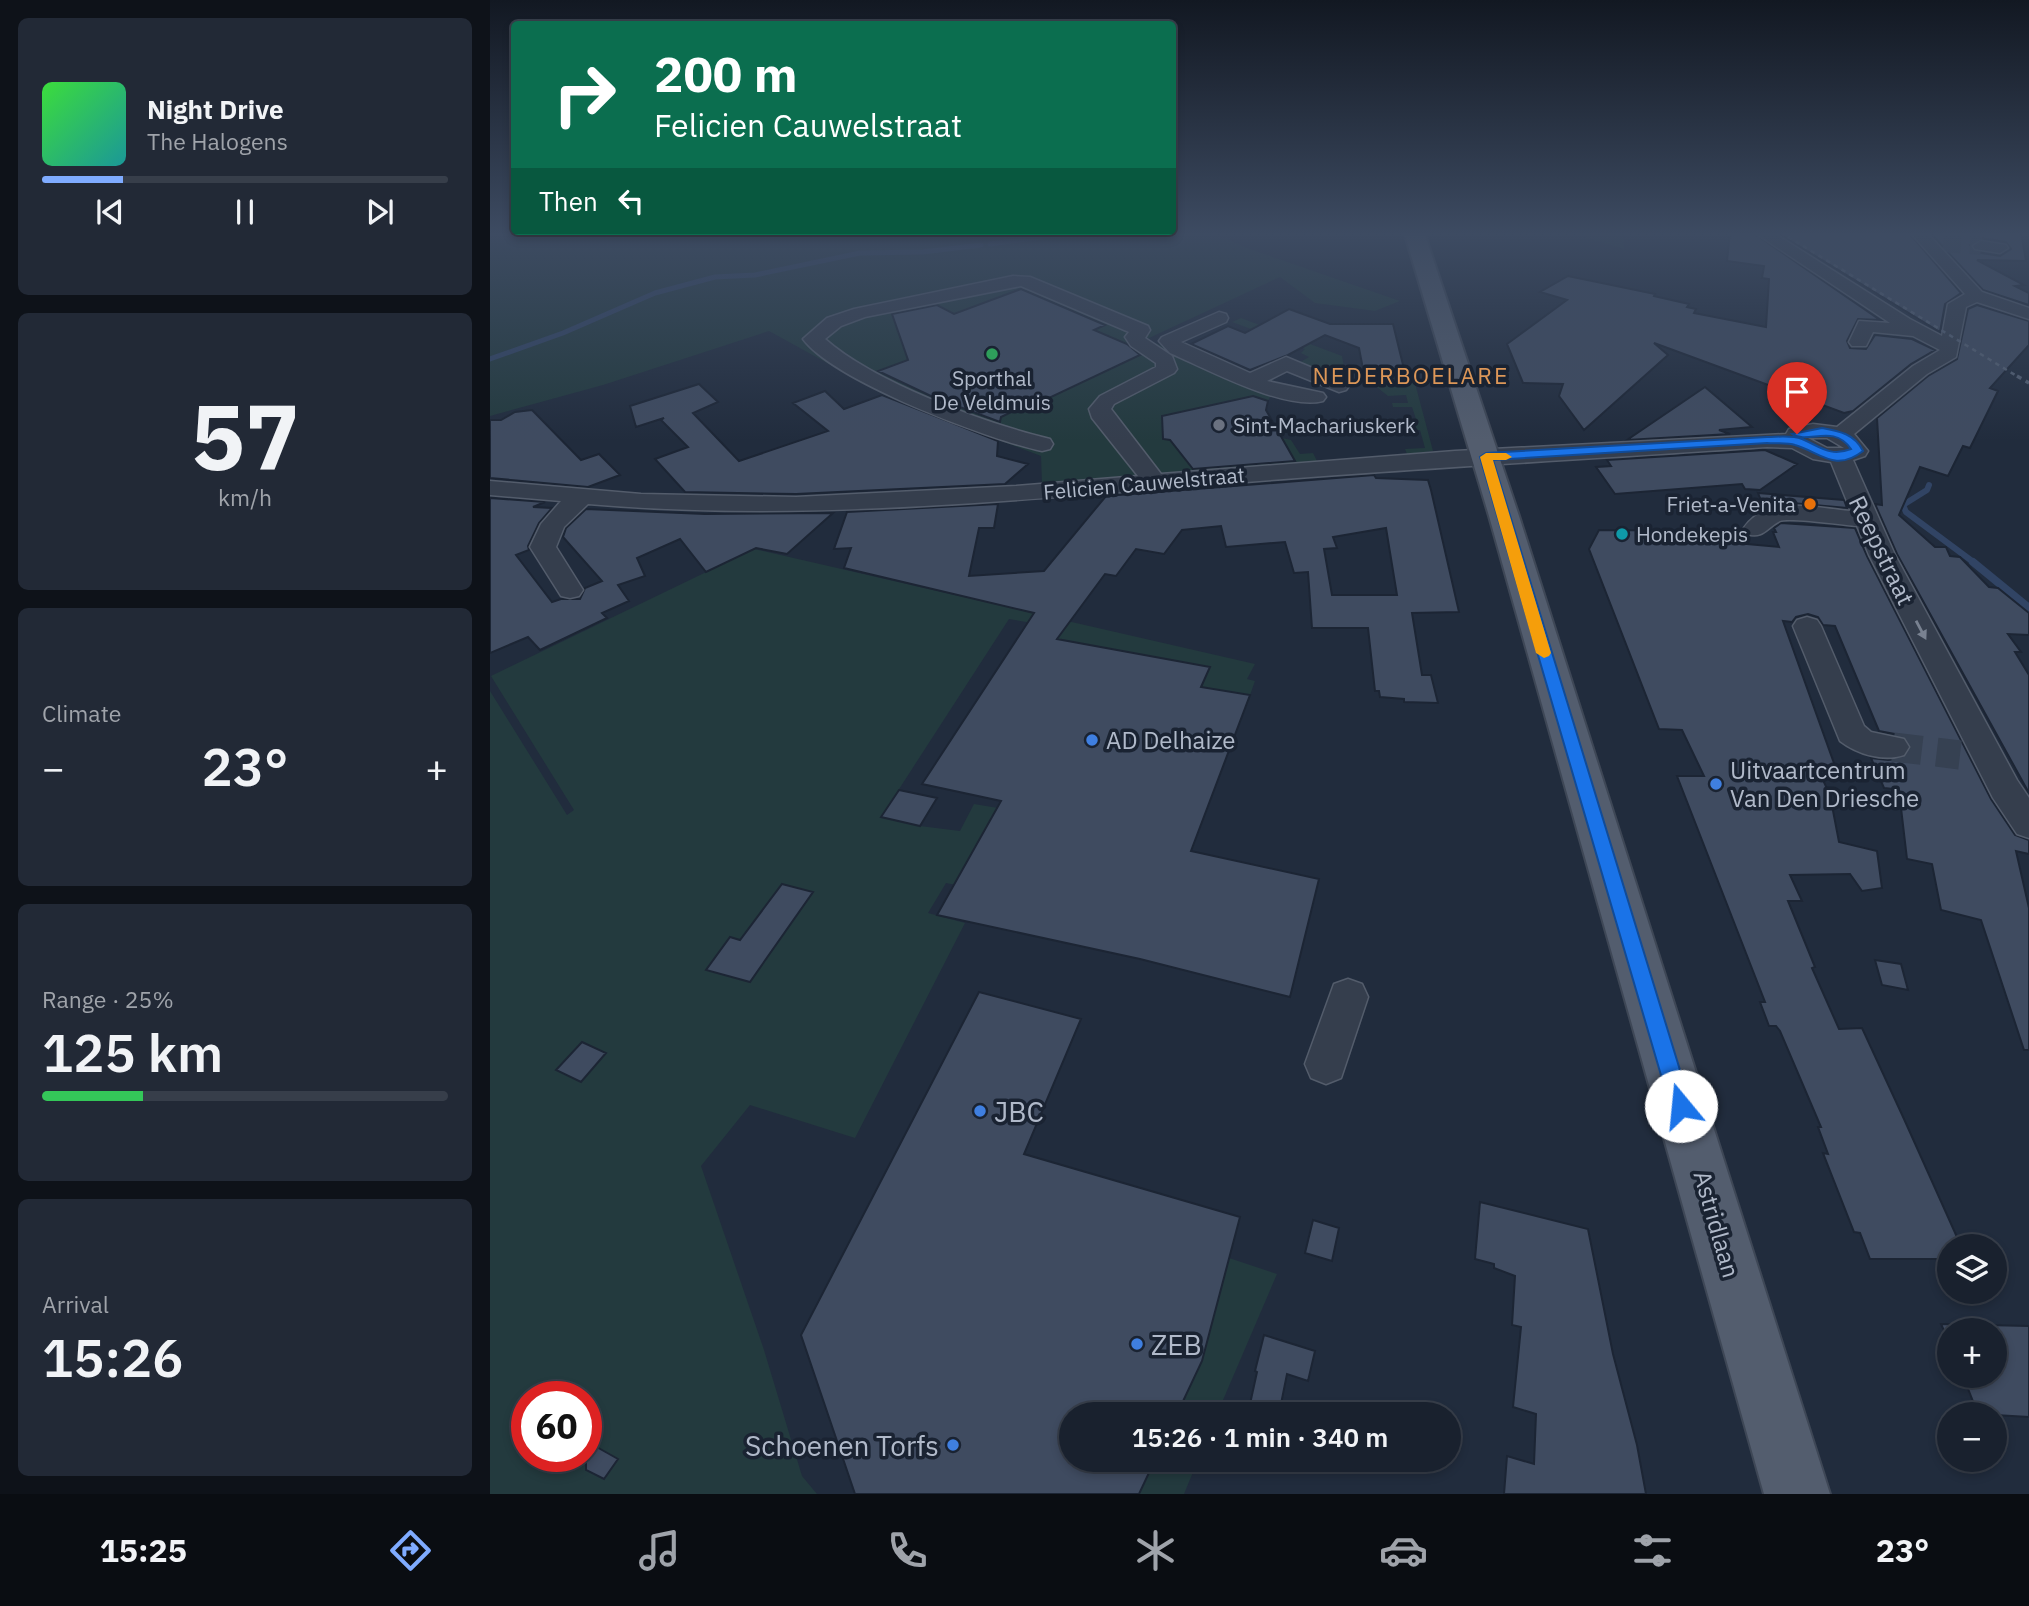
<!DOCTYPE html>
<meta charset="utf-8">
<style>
:root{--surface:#19212e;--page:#222936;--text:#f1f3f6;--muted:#9fa3aa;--line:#373e4a;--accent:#7fabff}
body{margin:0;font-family:"IBM Plex Sans",sans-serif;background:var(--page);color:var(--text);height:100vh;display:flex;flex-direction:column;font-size:26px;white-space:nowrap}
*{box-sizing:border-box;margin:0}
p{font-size:23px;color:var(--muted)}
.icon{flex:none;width:38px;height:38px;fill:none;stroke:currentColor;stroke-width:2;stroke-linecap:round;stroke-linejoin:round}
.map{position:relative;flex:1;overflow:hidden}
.drawer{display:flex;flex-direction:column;gap:18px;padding:18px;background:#0e1219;width:490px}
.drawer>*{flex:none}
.banner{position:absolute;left:21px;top:21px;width:665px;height:214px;border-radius:7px;box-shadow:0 4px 10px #0003,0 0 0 2px var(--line);background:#0b6e4f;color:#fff;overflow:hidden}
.buttons{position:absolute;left:1447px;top:1234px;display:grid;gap:14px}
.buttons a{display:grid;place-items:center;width:70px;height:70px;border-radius:50%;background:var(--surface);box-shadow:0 4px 10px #0003,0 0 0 2px var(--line);font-size:35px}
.speed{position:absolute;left:21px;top:1381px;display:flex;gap:14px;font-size:35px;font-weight:700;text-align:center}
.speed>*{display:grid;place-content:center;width:91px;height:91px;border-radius:50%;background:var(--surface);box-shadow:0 4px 10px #0003,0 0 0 2px var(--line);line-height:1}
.speed .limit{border:10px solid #d22;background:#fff;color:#111}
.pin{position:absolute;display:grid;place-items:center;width:60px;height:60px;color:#fff;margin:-72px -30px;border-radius:50% 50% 50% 0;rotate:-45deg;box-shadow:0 0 7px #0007}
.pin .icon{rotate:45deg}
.me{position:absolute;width:77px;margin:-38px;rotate:343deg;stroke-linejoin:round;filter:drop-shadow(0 0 5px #0008)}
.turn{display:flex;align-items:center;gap:24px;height:147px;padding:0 28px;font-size:32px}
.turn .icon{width:91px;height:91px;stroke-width:2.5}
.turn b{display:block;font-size:49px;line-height:60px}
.then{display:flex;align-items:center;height:66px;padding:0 28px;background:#0003;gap:14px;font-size:26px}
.big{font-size:52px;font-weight:600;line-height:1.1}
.drawer .widget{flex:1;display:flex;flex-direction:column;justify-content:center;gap:10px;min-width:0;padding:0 24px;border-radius:10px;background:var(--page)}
.drawer .dial{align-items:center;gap:0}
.dial b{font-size:91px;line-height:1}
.song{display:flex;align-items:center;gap:21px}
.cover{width:84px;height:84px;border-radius:10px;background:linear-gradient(135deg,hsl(120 70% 55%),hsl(180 70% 35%))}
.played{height:7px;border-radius:4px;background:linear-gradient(90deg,var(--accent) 20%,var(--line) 20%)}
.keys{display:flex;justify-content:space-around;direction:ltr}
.heat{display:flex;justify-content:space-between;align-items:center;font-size:38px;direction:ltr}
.charge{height:10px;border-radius:5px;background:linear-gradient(90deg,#34c759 25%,var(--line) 0)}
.trip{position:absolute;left:569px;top:1402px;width:402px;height:70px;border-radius:35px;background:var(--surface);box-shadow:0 4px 10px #0003,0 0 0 2px var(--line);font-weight:600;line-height:70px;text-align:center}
.menu{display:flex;height:112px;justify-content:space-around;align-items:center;background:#0a0d12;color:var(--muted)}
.menu .icon{width:49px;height:49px}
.menu .current{color:var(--accent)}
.menu b{font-size:32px;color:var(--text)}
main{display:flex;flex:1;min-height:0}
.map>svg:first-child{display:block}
.green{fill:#233a3e;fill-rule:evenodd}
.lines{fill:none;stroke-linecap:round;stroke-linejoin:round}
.stream-far2{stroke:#314464;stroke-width:5}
.stream-far1{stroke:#314464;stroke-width:6}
.stream{stroke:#314464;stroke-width:8}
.building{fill:#3f4b60;stroke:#1c2534;stroke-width:2;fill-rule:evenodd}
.minor-tunnel-far1{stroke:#364152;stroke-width:18;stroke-dasharray:18 9;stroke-linecap:butt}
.minor-tunnel{stroke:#364152;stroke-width:29;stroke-dasharray:29 15;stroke-linecap:butt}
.minor-casing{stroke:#535c6b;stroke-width:3}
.major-casing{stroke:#3e4756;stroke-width:4}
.minor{fill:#353e4d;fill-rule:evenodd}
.major{fill:#535d6e;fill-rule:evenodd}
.rail-far1{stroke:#566275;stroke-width:2.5;stroke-dasharray:4.5 4.5;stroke-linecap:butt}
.rail{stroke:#566275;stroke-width:3.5;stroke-dasharray:5 5;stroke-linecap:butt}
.oneway{fill:#798291}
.route{fill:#1a73e8;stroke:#114b97;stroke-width:2}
.slow{fill:#f59e0b}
.leisure-dot{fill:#2e9e5b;stroke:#1a2332;stroke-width:2.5}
.worship-dot{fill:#6b7280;stroke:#1a2332;stroke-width:2.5}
.food-dot{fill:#e8710a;stroke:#1a2332;stroke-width:2.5}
.culture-dot{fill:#0f9aa8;stroke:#1a2332;stroke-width:2.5}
.shop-dot{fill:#3f7fe0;stroke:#1a2332;stroke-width:2.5}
.labels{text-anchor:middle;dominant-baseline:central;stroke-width:7;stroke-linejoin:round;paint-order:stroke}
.far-poi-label{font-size:21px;fill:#b0b9c9;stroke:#1a2332;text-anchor:start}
.far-street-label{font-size:21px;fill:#b0b9c9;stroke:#1a2332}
.far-quarter-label{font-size:23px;letter-spacing:2px;fill:#dd9758;stroke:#1a2332}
.street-label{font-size:24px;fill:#b0b9c9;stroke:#1a2332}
.poi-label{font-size:24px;fill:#b0b9c9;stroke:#1a2332;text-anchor:start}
.near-poi-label{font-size:28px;fill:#b0b9c9;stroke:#1a2332;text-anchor:start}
</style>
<main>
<section class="drawer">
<div class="widget">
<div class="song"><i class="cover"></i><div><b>Night Drive</b><p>The Halogens</p></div></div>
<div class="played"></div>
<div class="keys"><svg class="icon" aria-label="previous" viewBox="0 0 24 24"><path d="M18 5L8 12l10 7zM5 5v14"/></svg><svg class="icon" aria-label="pause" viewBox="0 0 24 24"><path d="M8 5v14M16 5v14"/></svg><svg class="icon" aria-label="next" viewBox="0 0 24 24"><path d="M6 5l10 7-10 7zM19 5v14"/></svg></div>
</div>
<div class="widget dial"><b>57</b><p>km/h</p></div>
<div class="widget"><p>Climate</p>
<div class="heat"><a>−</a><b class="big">23°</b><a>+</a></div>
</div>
<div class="widget"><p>Range · 25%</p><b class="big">125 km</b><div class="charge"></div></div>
<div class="widget"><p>Arrival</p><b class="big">15:26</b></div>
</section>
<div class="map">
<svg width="1539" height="1494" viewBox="0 0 1539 1494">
<rect width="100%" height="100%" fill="#212c3d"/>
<path class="green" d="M 0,232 L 720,232 L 757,248 L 910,301 L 885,311 L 825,303 L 790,277 L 657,339 L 780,397 L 778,401 L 762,396 L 672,416 L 673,432 L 684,446 L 793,441 L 792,438 L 801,440 L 810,454 L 823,453 L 827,461 L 552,484 L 551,456 L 408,402 L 279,331 L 113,385 L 0,416 Z
M 1078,232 L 1133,232 L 1134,249 Z
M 751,318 L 852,356 L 856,378 L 827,366 L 819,369 L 807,364 L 819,357 L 811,353 L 815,349 L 742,322 Z
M 875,372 L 922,372 L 943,451 L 917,454 L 915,449 L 935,448 L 930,430 L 911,431 L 910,426 L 928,425 L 922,407 L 903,407 L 902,403 L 918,403 L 916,395 L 898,396 L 873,376 Z
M 264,549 L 765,664 L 757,679 L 765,681 L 760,695 L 712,687 L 720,667 L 554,637 L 560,626 L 519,619 L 391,817 L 430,826 L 470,831 L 484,804 L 508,808 L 466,885 L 456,883 L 438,913 L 475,923 L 365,1138 L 260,1105 L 211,1166 L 274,1350 L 312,1476 L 327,1494 L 0,1494 L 0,691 L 77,815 L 84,810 L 1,676 ZM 37,1396 L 96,1396 L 96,1456 L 37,1456 Z
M 739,1258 L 787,1274 L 727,1414 L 687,1414 L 712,1361 Z
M 665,1460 L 708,1460 L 694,1494 L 649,1494 Z"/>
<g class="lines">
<path class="stream-far2" d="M 500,244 L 568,235 L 624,235 L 625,232
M 0,359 L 73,333 L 165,293 L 225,277 L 265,275 L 370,253 L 433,252 L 491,245"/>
<path class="stream-far1" d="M 1439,485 L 1437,490 L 1413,505 L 1416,512 L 1486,564"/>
<path class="stream" d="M 1483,562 L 1539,608"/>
</g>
<path class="building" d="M 1240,232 L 1262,232 L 1390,320 L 1368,319 L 1357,341 L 1360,348 L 1376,349 L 1385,335 L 1422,339 L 1445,350 L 1421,364 L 1363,411 L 1354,413 L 1164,343 L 1178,355 L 1094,430 L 1069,396 L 1073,384 L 1033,383 L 1017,344 L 1077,300 L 1050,292 L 1078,276 L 1165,294 L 1164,296 L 1199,304 L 1197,307 L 1206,309 L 1204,313 L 1276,327 L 1279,279 L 1272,278 L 1274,266 L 1237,261 Z
M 1286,232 L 1418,232 L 1471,293 L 1455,304 L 1450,332 Z
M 1439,232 L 1531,232 L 1536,261 L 1487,260 L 1534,285 L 1525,286 L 1539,293 L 1539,305 L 1493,290 ZM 1491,238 L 1516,242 L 1521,249 L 1510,256 L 1485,252 L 1480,245 Z
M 531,289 L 615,325 L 604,330 L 637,344 L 650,355 L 540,407 L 536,405 L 511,417 L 510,422 L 443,397 L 388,371 L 418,360 L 402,314 L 447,305 L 464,314 Z
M 1487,305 L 1539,321 L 1539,345 L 1500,388 L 1508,391 L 1480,448 L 1473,446 L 1458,476 L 1430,467 L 1409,515 L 1445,547 L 1456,547 L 1460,556 L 1470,557 L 1499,587 L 1508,588 L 1539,613 L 1539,635 L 1518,634 L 1531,652 L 1525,652 L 1539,675 L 1539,793 L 1407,554 L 1385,504 L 1392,505 L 1387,418 L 1438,376 L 1467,359 L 1478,309 Z
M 799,309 L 840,324 L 903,324 L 914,369 L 873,369 L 869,348 L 835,335 L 798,355 L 760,370 L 701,344 L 738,326 L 755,333 Z
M 209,384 L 228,402 L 203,413 L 249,461 L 338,431 L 303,403 L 335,391 L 354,409 L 392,395 L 508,441 L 507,456 L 538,464 L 515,484 L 306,494 L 195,492 L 165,459 L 198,447 L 171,420 L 174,418 L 146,427 L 140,406 Z
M 1215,387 L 1262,427 L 1229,430 L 1240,434 L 1137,440 Z
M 763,396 L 778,401 L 776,410 L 805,461 L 703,469 L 680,440 L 673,439 L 672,416 Z
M 42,410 L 91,460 L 109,454 L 130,475 L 98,487 L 0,478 L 0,420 L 11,420 L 25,412 Z
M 1275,450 L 1307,464 L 1270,490 L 1255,489 L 1252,484 L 1125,494 L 1106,467 L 1121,466 L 1117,460 Z
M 884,475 L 886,478 L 938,480 L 941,490 L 969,612 L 922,613 L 932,675 L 941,675 L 948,703 L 914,702 L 914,699 L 890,697 L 889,691 L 885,691 L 878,628 L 822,628 L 818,572 L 804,573 L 795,542 L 736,547 L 731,526 L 692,530 L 674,554 L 646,549 L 626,576 L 615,574 L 567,639 L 720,667 L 711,687 L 760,695 L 701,851 L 829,879 L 800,997 L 650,959 L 447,915 L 511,801 L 432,784 L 544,613 L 354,568 L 361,548 L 344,549 L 357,512 L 508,504 L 504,528 L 489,528 L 479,576 L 554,571 L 616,496 ZM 896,528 L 907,595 L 842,595 L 834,549 L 847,548 L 843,537 Z
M 1268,493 L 1354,500 L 1357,508 L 1302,503 L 1274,508 Z
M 0,498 L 55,502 L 43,507 L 62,508 L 49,523 L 38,546 L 39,550 L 26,555 L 62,602 L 71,599 L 90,599 L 95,588 L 112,581 L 73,537 L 76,528 L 96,509 L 215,514 L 343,513 L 297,554 L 266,548 L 216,572 L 190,539 L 147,558 L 155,576 L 128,585 L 139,601 L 112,613 L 117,618 L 50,650 L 38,637 L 0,653 Z
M 1291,523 L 1365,528 L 1377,556 L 1501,799 L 1525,835 L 1539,840 L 1539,854 L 1526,851 L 1539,908 L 1539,1050 L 1534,1050 L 1491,920 L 1451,910 L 1442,864 L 1417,859 L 1411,808 L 1403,789 L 1394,788 L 1381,758 L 1398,760 L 1415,758 L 1421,746 L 1415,736 L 1389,731 L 1345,626 L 1333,625 L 1328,617 L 1318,614 L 1306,617 L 1302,622 L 1293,621 L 1345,766 L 1326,765 L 1340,795 L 1349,842 L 1387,851 L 1392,888 L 1372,891 L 1360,874 L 1300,875 L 1312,901 L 1298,901 L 1325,967 L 1322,968 L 1349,1029 L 1372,1028 L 1414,1119 L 1471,1246 L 1460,1246 L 1460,1259 L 1380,1259 L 1370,1233 L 1364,1232 L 1333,1153 L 1338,1154 L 1328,1127 L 1331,1127 L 1290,1031 L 1286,1026 L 1279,1026 L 1270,1002 L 1275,1002 L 1187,776 L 1214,776 L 1192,730 L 1169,729 L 1099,549 L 1109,530 L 1230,531 L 1235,542 L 1289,547 L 1283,532 L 1286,532 L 1284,528 Z
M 409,790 L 447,798 L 430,826 L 391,817 Z
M 292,884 L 323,892 L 260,982 L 216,970 L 240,937 L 250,940 Z
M 1385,960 L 1411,964 L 1418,990 L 1392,985 Z
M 489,992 L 591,1019 L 534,1154 L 750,1217 L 712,1361 L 687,1414 L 581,1414 L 581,1460 L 665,1460 L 649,1494 L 365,1494 L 311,1335 Z
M 92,1042 L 116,1053 L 91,1082 L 66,1070 Z
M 990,1202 L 1098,1229 L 1123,1354 L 1147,1445 L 1156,1494 L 1014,1494 L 1017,1456 L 1044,1464 L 1046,1414 L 1023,1407 L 1031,1327 L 1022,1325 L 1025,1276 L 1004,1268 L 1004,1264 L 985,1259 Z
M 823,1220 L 849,1228 L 842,1261 L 815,1253 Z
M 1451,1324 L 1539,1326 L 1539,1417 L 1488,1414 L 1473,1376 L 1505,1376 L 1505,1330 L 1460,1330 L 1460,1344 Z
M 774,1335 L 825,1351 L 818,1381 L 797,1374 L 789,1414 L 760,1404 L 767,1372 L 765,1371 Z
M 96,1441 L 128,1459 L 114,1479 L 96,1470 Z"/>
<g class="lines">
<path class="minor-tunnel-far1" d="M 1453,243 L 1491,246"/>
<path class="minor-tunnel" d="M 1403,747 L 1470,755"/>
<g class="minor-casing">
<path id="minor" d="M 1264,232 L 1282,232 L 1420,319 L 1452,336 L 1458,304 L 1475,294 L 1420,232 L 1436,232 L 1492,292 L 1539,308 L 1539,319 L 1487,302 L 1476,307 L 1466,357 L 1437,374 L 1364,434 L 1378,451 L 1375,456 L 1363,460 L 1405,555 L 1527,780 L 1539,798 L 1539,838 L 1527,834 L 1503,798 L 1379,555 L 1367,526 C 1354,525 1299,517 1290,521 C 1276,528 1274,539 1256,534 L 1253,529 C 1276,494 1325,508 1361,511 L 1341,462 L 1323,459 L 1302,448 L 1277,447 C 1103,459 929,468 756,482 C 537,499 317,523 98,504 L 74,527 L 66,547 L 93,590 L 89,596 L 80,598 L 71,596 L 40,547 L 51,524 L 71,501 L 0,495 L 0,481 L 151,494 L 306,497 L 526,486 L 648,476 L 602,418 L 599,409 L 610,396 L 666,367 L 666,363 L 641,346 L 635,337 L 639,332 L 531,286 L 375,317 L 351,326 L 335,339 C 385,383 494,423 560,439 L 563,444 L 560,449 L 552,451 C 499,440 344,381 313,339 L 337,318 L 364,309 L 523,276 L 540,277 L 658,326 L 660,330 L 655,338 L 682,356 L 687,369 L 684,373 L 624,404 L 621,409 L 671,474 L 965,451 L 1296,434 L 1299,429 L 1323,424 L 1347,427 L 1423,366 L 1450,350 L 1423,336 L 1383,332 L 1376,346 L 1362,346 L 1359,342 L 1369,321 L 1400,323 ZM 1318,438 L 1337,438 L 1354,448 L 1337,448 Z
M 1491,241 L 1516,245 L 1518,248 L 1510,253 L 1485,249 L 1483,246 Z
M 729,312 L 736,314 L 738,318 L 736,322 L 691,342 L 760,373 L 796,357 L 856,382 L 859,386 L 856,390 L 849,392 L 797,371 L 777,381 L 833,393 L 836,397 L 833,401 C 794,411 717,369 680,353 L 669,341 L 672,337 Z
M 1317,617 L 1327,620 L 1331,626 L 1374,726 L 1381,732 L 1414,739 L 1419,747 L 1414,755 C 1393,762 1367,754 1350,741 L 1303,626 L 1307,620 Z
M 858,979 L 872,984 L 878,997 L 851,1078 L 836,1084 L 821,1078 L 815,1064 L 844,984 Z"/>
</g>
<g class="major-casing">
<path id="major" d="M 914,232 L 934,232 L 1029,516 L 1340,1494 L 1274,1494 L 999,516 Z"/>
</g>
<use href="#minor" class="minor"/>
<use href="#major" class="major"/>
<path class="rail-far1" d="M 1290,232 L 1530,378"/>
<path class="rail" d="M 1527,376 L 1539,383"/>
</g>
<defs><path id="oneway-solid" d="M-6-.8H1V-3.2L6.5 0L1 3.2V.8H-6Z" transform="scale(1.75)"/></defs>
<use class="oneway" href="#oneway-solid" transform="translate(1431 630) rotate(62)"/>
<linearGradient id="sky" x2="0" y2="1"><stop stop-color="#121822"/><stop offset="0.53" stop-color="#3d4b62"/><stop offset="1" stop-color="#3d4b62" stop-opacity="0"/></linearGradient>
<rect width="1539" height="441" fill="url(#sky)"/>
<path class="route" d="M 1332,428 C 1349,431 1365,434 1373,451 C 1345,473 1330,452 1305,445 C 1297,442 1286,444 1277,443 L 1003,460 L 1201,1106 L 1198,1114 L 1191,1117 L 1183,1114 L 1180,1106 L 990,457 L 996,453 L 1277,437 C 1288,437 1302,435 1312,439 C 1331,447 1340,457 1361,449 C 1343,423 1318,445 1302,434 Z"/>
<path class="slow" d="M 996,453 L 1016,453 L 1022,457 L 1016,460 L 1003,460 L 1061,653 L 1059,656 L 1054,658 L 1046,653 L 990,457 Z"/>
<circle class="leisure-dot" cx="502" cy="354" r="7"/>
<circle class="worship-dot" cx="729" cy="425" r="7"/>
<circle class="food-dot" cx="1320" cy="504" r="7"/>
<circle class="culture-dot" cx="1132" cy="534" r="7"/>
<g class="shop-dot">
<circle cx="602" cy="740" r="7"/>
<circle cx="1226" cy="784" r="7"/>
<circle cx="490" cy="1111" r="7"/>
<circle cx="647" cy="1344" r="7"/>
<circle cx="463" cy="1445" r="7"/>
</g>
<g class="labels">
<g class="far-poi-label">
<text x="502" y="378" text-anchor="middle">Sporthal<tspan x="502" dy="24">De Veldmuis</tspan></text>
<text x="743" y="425">Sint-Machariuskerk</text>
<text x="1306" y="504" text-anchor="end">Friet-a-Venita</text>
<text x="1146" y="534">Hondekepis</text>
</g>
<g class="far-street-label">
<text transform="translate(654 483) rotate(-5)">Felicien Cauwelstraat</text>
</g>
<g class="far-quarter-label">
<text x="921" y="375">NEDERBOELARE</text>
</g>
<g class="street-label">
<text transform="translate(1392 550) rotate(64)">Reepstraat</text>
<text transform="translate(1227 1224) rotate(74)">Astridlaan</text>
</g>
<g class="poi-label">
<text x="616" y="740">AD Delhaize</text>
<text x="1240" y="770">Uitvaartcentrum<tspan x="1240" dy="28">Van Den Driesche</tspan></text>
</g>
<g class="near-poi-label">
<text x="504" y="1111">JBC</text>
<text x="661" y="1344">ZEB</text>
<text x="449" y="1445" text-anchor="end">Schoenen Torfs</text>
</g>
</g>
</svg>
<div class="buttons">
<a><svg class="icon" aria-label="layers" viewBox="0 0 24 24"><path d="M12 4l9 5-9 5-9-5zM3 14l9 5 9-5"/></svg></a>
<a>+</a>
<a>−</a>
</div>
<div class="speed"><div class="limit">60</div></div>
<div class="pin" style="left:1307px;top:434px;background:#d93025"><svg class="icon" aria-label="arrive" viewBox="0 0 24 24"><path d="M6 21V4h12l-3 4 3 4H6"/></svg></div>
<svg class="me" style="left:1191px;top:1106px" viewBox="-20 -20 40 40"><circle r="19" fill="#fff"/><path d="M0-13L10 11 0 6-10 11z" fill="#1a73e8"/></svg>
<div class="trip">15:26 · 1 min · 340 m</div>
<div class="banner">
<div class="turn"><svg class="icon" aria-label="right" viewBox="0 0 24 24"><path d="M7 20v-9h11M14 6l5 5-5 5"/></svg><div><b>200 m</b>Felicien Cauwelstraat</div></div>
<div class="then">Then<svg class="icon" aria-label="left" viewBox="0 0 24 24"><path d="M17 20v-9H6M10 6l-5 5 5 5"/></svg></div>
</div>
</div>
</main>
<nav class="menu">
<b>15:25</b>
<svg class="icon current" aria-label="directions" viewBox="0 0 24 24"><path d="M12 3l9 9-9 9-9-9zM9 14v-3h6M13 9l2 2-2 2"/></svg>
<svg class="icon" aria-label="music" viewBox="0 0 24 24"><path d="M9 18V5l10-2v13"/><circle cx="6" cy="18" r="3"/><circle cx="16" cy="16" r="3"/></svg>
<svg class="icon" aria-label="phone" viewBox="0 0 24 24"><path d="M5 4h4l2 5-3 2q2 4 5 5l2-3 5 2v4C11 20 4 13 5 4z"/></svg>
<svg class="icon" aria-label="climate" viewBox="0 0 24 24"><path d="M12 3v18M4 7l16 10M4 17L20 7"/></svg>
<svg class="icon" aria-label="car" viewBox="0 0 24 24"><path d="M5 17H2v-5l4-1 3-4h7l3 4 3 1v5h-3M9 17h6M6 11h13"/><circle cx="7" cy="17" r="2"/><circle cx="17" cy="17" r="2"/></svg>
<svg class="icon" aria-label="filters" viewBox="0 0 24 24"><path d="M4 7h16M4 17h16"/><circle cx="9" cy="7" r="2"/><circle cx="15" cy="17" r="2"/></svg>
<b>23°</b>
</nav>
